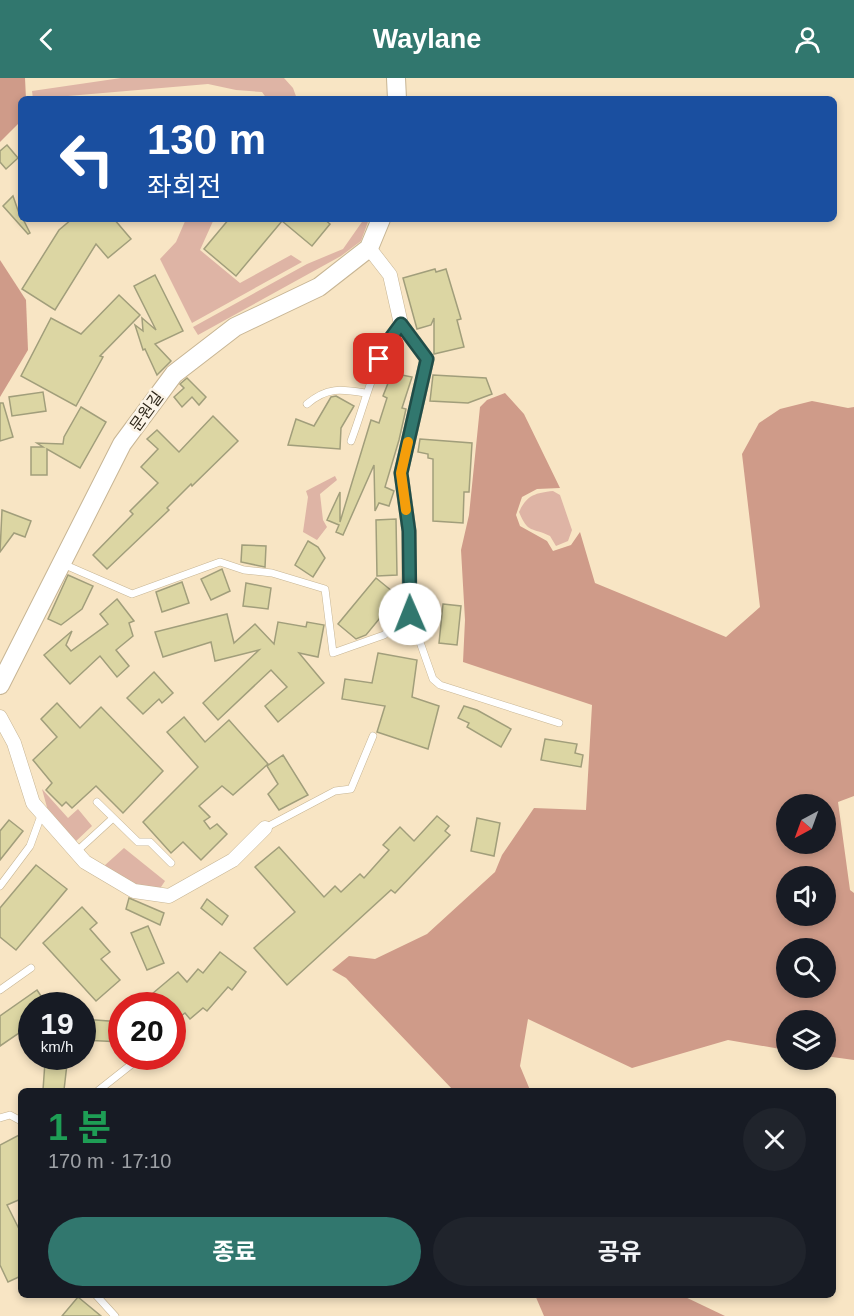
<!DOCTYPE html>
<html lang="ko">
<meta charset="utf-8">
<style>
:root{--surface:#171b24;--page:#20242c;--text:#f1f3f6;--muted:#9ea1a6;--accent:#31776e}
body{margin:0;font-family:Arial,"Noto Sans KR",sans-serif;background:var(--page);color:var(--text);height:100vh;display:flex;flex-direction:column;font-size:22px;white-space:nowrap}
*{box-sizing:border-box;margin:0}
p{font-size:20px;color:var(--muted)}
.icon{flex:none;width:33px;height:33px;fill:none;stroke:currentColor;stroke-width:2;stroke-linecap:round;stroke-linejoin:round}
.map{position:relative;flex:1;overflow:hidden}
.panel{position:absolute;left:18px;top:1010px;width:818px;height:210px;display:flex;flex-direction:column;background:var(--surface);border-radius:9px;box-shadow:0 3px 9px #0003}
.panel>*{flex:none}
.banner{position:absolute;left:18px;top:18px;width:819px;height:126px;border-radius:9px;box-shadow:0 3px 9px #0003;background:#1a4fa0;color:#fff;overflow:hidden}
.needle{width:39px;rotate:221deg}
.controls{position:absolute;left:776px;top:716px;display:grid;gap:12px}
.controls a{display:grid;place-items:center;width:60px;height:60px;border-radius:50%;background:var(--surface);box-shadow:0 3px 9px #0003;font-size:30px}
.speed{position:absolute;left:18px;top:914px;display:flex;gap:12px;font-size:30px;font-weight:700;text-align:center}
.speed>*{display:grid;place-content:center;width:78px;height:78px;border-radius:50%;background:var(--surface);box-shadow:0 3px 9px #0003;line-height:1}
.speed small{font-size:15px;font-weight:400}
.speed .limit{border:9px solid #d22;background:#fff;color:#111}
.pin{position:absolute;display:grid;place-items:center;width:51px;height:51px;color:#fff;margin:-26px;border-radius:12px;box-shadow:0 3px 9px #0006}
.me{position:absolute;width:66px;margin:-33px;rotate:359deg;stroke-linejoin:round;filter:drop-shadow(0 0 4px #0008)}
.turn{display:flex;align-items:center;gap:21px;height:126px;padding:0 30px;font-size:27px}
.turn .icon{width:78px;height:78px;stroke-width:2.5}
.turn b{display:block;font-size:42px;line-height:51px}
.round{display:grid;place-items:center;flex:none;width:63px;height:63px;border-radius:32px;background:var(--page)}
.headline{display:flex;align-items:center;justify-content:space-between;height:102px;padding:0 30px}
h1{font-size:36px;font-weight:700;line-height:45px;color:#1e9e55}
.cta{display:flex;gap:12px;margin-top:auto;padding:12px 30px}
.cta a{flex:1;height:69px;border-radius:36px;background:var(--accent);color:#fff;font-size:24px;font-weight:700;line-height:69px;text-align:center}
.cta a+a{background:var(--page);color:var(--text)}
header{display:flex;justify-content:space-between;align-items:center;height:78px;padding:0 30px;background:var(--accent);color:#fff;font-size:27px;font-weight:700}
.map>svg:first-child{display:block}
</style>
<header><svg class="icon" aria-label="back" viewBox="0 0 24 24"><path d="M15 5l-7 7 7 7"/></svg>Waylane<svg class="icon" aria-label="person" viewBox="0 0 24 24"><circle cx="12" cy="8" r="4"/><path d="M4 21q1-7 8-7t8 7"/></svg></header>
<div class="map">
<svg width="854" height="1238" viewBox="0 0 854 1238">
<rect width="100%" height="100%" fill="#f8e5c4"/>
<g fill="#deb4a5">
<polygon points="121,0 284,0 293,10 297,21 267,21 262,14 236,12 208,6 33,21 32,13"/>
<polygon points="186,141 214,141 200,172 240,205 291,177 302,184 192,245 160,181 176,164"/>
<polygon points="364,141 369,141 361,163 341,178 198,257 193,249 307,186 343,171"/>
<polygon points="335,398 337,402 320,416 323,442 327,449 317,462 303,454 308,419 306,413"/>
<path d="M553 413 560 417 572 452 568 463 556 468 550 458C532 449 528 456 519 434 527 417 535 415 553 413Z"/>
<polygon points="42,711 68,740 78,731 92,748 74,765 48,733"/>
<polygon points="124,770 165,803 159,812 133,809 104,788"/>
</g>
<g fill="#cf9b89" fill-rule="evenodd">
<polygon points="0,0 25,0 26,21 21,21 21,43 0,64"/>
<polygon points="0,182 26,222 28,272 0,319"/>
<path d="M505 315 524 336 560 410 537 411 522 419 516 437 520 448 547 463 553 473 571 467 580 454 595 505 726 559 760 529 742 376 759 345 780 331 812 323 848 330 854 329V718L838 724 850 812 854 815V982L825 978V942H786V972L728 962 632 990 528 941 520 988 530 1012H453L346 900 332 892 349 878 375 881 427 856 495 794 502 777 534 730 586 732 592 627 463 584 465 542 461 472 469 437 480 329 487 322ZM786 726H825V765H786ZM786 798H825V837H786ZM786 870H825V909H786Z"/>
<polygon points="535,1217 681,1217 725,1238 544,1238"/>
</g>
<g fill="#dcd6a3" stroke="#a19e7b" stroke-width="1.5">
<polygon points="7,67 18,80 6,91 0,84 0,73"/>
<polygon points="13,118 21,141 23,141 30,155 28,156 3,128"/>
<polygon points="72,141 114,141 131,161 108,180 96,166 55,232 22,211 59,152"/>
<polygon points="229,141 324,141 330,146 312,168 282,143 236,198 204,171"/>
<polygon points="435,191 436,194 446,191 461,241 457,242 464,269 434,276 434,240 431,247 417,251 403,200"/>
<polygon points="155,197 183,253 155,266 171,283 157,297 145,271 143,272 135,247 143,253 142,240 156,252 134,208"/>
<polygon points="119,217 140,237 100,278 103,279 76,328 21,298 51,240 81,256"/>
<polygon points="392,295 412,299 402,330 406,331 399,362 385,409 394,413 389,428 379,425 375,433 374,387 343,457 336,454 339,447 327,442 340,414 340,444 371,342 379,345 387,320 383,318"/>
<polygon points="433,297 486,300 492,316 468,325 430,323"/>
<polygon points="187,300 206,319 199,327 192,319 182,329 174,319 184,310 180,306"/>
<polygon points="43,314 46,333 12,338 9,319"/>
<polygon points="336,318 354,328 341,350 340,371 288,367 296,341 314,348 331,319"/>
<polygon points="0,325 3,325 13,359 0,363"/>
<polygon points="81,329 106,344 80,390 47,371 47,397 31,397 31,369 43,369 37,365 63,366 64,359"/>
<polygon points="213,338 238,363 192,408 191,406 167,430 169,432 107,491 93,477 133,436 130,433 158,405 141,389 158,371 147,361 157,352 179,374"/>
<polygon points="420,361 472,365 469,414 464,414 463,445 433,443 433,381 428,380 428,376 418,374"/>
<polygon points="2,432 31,443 25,459 14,455 0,474"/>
<polygon points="396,441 397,497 377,498 376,442"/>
<polygon points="308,463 318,469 325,480 313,499 295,487"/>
<polygon points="242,467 266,468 265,489 241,484"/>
<polygon points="222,491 230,513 211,522 201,501"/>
<polygon points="68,497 93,508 82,531 61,547 48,541"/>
<polygon points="376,500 398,518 366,557 356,561 338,546"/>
<polygon points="182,504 189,525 162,534 156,514"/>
<polygon points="246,505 271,510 268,531 243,528"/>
<polygon points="117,521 134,543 129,545 133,558 116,572 129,588 117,599 100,578 70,606 44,577 72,553 66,567 71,573 108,546 100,536"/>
<polygon points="443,526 461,528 457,567 439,565"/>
<polygon points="227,536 234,565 255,546 274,566 278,544 306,549 307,544 324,547 318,579 299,575 324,605 278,644 265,628 287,609 271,592 218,642 203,625 259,572 215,583 211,564 163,579 155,554"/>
<polygon points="378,575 417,582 412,619 439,628 428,671 377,654 385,628 342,621 345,601 372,605"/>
<polygon points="154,594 173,615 162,625 159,621 143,636 127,620"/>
<polygon points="57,625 80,650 101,629 163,693 123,735 96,708 72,730 66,724 62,728 46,712 52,705 33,682 57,659 41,641"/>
<polygon points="464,628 477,632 511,651 501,669 467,649 469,645 458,640"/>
<polygon points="184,639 205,664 229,642 268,686 233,717 222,708 199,728 210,739 204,743 210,751 217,746 227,756 201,782 183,764 171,775 143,744 198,689 167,654"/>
<polygon points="545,661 577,666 575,675 583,677 581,689 541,682"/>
<polygon points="283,677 308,717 279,732 268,716 278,706 267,688"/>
<polygon points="437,738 449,748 445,753 450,757 395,815 391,812 287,907 254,870 295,834 255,789 279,769 324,819 335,808 341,814 360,796 364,800 389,772 383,767 400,749 414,763"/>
<polygon points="477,740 500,745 494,778 471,773"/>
<polygon points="9,742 23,753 0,782 0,753"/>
<polygon points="36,787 67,811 16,872 0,859 0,830"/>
<polygon points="129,820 164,835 160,847 126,831"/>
<polygon points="207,821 228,838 222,847 201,830"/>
<polygon points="82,829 97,845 90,851 110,874 101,881 120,902 96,923 43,865"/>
<polygon points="148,848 164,885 147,892 131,855"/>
<polygon points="220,874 246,894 232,912 228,909 207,933 203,930 190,941 185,935 172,945 172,927 151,927 146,921 178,894 187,904 198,891 203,895"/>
<polygon points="37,912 47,927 32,927 32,946 0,968 0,938"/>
<polygon points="82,941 122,944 122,964 82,962"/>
<polygon points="45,984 67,986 64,1012 43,1012"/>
<polygon points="21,1056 21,1121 7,1127 21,1155 21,1198 8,1204 0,1187 0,1067"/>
<polygon points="78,1219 101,1238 62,1238"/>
</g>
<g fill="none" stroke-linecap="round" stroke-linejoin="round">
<defs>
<g id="lane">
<path d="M307 326C327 309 341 311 365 315"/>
<path d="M351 363C367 321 373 283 401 246"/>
<polyline points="63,486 132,516 220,484 244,492 272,495 325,511 333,575 384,557 410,536"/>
<polyline points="409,533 433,601 440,607 559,645"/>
<polyline points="97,724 138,764 150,764 171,785"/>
<polyline points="265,750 335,713 351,711 373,658"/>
<polyline points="76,774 112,741"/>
<polyline points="0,808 30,768 42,735"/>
<polyline points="0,912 31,890"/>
<polyline points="99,1012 137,982"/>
<polyline points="0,1040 10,1037 21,1043"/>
<polyline points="95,1216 115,1238"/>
</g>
<g id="street">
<polyline points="369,170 390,197 401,246 427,281 401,395 409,453 409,533"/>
<polyline points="0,639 14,665 33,725 85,784 134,813 169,818 233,782 265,750"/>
</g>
<g id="secondary">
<polyline points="396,0 397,21"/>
<polyline points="0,607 122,366 174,296 235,249 319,209 369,170 381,141"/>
</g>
</defs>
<use href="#lane" stroke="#c7b594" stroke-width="8"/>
<use href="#street" stroke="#c7b594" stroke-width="15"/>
<use href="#secondary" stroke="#c7b594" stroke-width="20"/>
<use href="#lane" stroke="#fff" stroke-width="7"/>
<use href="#street" stroke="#fff" stroke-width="14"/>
<use href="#secondary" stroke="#fff" stroke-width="18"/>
</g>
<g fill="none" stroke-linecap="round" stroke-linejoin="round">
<defs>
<polyline id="route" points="379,281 387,265 401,246 427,281 401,395 409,453 410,536"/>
</defs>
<use href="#route" stroke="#204d48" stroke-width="15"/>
<use href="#route" stroke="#31776e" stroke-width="10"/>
<polyline stroke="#f59e0b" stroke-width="10" points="406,432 401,395 408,364"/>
</g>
<g text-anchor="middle" stroke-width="5" stroke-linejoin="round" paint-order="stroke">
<g font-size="16" fill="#2e271a" stroke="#fcf4e7">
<text transform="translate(146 333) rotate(-54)" y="6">문원길</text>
</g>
</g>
</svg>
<div class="controls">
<a><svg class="needle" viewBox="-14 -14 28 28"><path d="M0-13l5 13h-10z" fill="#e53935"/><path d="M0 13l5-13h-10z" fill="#9ea1a6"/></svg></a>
<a><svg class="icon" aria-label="sound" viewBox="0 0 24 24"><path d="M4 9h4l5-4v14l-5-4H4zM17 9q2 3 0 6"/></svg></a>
<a><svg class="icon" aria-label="search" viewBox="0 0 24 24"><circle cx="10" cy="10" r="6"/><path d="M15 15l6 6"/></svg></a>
<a><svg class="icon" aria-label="layers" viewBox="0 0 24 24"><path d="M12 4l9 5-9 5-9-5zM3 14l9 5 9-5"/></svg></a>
</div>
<div class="speed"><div>19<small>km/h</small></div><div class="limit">20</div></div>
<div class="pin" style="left:379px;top:281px;background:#d93025"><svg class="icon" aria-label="arrive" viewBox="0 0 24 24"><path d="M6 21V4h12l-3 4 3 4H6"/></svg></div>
<svg class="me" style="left:410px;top:536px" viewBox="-20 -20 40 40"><circle r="19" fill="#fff"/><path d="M0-13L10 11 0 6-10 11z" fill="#31776e"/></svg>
<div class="banner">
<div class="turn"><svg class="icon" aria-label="left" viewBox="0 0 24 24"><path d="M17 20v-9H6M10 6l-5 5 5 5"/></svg><div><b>130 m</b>좌회전</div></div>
</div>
<section class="panel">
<div class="headline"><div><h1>1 분</h1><p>170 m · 17:10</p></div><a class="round"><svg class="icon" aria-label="close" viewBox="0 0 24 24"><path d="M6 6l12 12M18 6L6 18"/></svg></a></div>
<div class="cta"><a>종료</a><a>공유</a></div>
</section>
</div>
